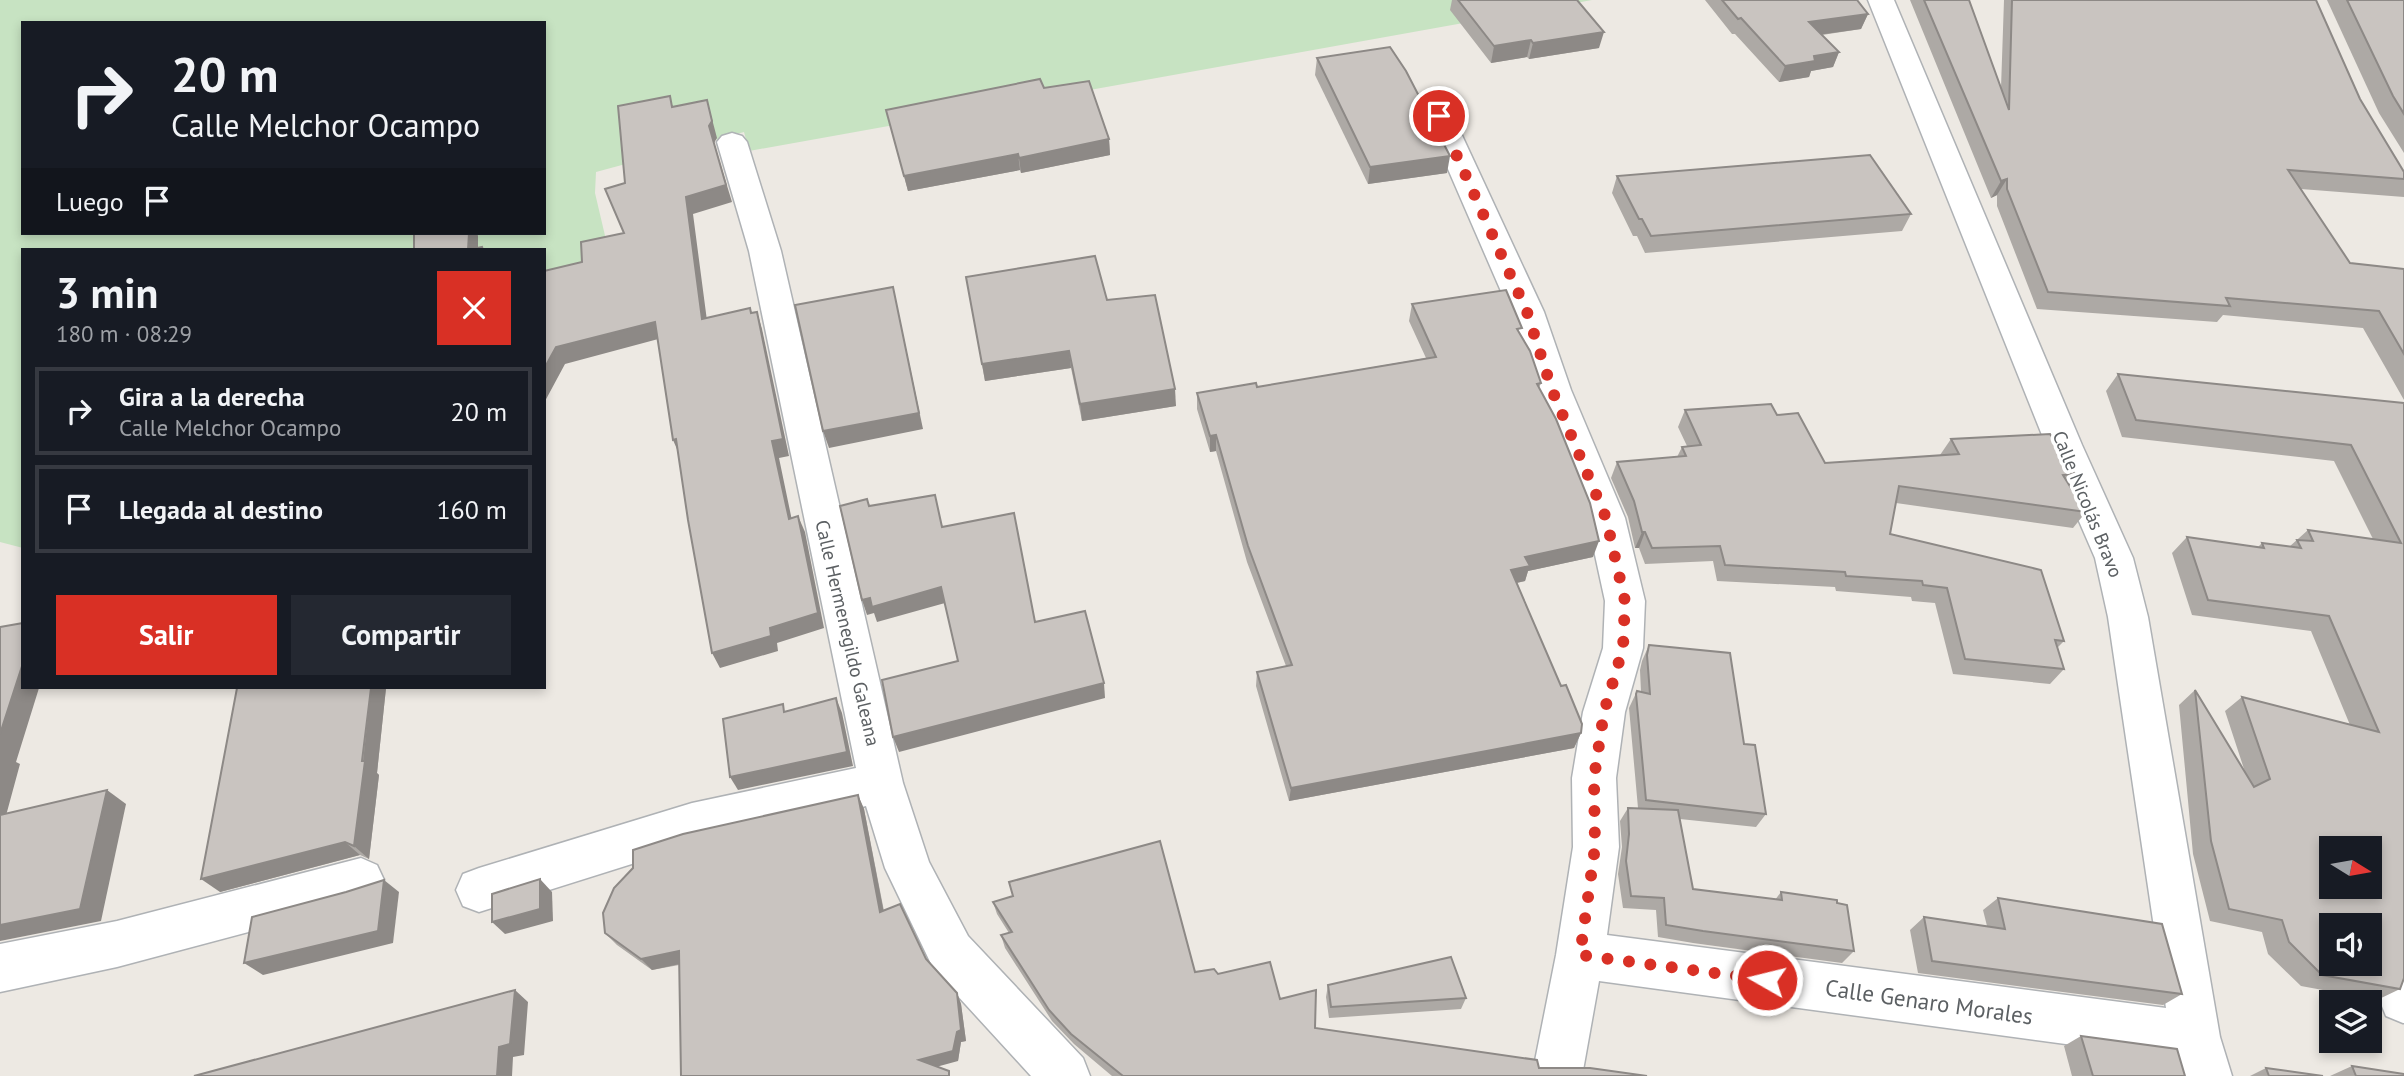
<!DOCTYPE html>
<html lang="es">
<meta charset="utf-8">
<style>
:root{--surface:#171b24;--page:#242831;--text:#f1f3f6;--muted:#9ea1a6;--line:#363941;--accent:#d93025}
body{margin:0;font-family:"PT Sans",sans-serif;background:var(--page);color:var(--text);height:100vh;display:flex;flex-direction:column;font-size:26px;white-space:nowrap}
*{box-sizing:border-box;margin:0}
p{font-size:23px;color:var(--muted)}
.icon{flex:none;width:38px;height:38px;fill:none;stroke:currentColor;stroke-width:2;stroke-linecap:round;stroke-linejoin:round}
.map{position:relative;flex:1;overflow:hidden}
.drawer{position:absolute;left:21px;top:248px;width:525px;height:441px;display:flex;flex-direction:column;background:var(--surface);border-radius:0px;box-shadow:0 4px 10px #0003}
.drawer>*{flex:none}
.top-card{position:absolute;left:21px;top:21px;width:525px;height:214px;border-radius:0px;box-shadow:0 4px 10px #0003;background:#171b24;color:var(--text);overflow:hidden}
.needle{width:46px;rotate:101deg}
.buttons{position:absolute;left:2319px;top:836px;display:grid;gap:14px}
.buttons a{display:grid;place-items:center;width:63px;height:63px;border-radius:0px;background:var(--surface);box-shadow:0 4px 10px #0003;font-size:35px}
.pin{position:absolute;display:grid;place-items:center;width:60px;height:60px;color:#fff;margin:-30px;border:4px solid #fff;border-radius:50%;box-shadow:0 2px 7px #0007}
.me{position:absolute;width:77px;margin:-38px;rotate:278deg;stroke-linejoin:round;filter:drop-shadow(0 0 5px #0008)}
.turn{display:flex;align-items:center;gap:24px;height:147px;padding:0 35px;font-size:32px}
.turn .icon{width:91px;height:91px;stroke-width:2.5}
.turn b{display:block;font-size:49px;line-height:60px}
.then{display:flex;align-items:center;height:66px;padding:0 35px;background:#0003;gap:14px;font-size:26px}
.round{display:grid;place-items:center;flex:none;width:74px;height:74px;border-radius:0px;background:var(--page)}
.summary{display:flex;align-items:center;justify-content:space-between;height:119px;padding:0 35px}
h1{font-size:42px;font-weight:700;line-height:52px}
.primary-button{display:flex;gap:14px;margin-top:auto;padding:14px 35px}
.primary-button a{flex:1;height:80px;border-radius:0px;background:var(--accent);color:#fff;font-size:28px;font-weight:700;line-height:80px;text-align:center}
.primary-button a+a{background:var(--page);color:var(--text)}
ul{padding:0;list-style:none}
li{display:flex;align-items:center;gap:21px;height:88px;margin:0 14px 10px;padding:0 21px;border:4px solid var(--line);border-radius:0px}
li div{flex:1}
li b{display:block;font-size:26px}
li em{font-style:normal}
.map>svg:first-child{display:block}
</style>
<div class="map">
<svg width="2404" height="1076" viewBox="0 0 2404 1076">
<rect width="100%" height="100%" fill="#ede9e3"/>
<path fill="#c7e3c2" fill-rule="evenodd" d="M0 0H1592L749 151 744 132 596 172 595 193 610 257 544 274V250H23V548L0 542ZM23 23H544V233H23Z"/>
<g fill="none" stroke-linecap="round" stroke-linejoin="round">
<defs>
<g id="minor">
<polygon points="1868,0 1894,0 2082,445 2133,558 2148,617 2220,1037 2232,1076 2182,1076 2177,1059 1599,981 1582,1076 1532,1076 1556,955 1573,847 1572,778 1583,712 1603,648 1605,601 1587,518 1535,390 1510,312 1425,116 1429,110 1439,107 1449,110 1453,116 1544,312 1571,390 1625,518 1645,601 1643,648 1625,712 1616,778 1619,847 1607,935 2166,1008 2108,617 2095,558 2046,445"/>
<polygon points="732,133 742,136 747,142 781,251 903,783 929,862 968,936 1083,1058 1090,1076 1031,1076 934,970 885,868 866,806 692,845 479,912 463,906 456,890 463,874 479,868 692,803 856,768 749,251 717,142 722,136"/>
<polygon points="361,858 377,865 384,880 377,895 361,902 117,967 0,992 0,944 117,921"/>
<polygon points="2404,975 2404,1023 2403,1023 2386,1016 2379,999 2386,982"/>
</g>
</defs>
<use href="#minor" stroke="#afb2b5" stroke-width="3"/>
<use href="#minor" fill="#fff" fill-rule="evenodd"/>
</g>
<g fill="#ada9a5">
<polygon points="1452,0 1577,0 1599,48 1529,59 1527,57 1491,63 1450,10"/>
<polygon points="1705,0 1857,0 1868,14 1861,29 1822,35 1839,52 1833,67 1811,71 1809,77 1779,82 1735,34 1732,34"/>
<polygon points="1910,0 1969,0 2001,88 2004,0 2316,0 2360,99 2404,172 2404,197 2301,189 2350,263 2404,269 2404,400 2363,328 2223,315 2217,322 2037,309 1997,206 1997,195 1991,198"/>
<polygon points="2327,0 2404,0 2404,153 2379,113"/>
<polygon points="1317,58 1447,173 1368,184 1315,75"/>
<polygon points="1044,88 1109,139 1110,155 1021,173 1020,170 908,191 886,110"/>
<polygon points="1617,176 1911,214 1902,231 1645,253 1637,236 1633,236 1612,193"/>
<polygon points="966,277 1107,300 1176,406 1082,421 1071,368 985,381"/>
<polygon points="1412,304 1520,334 1541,383 1539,388 1593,557 1528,571 1525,581 1517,583 1581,733 1574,748 1289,801 1256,686 1257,672 1286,666 1247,562 1216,451 1210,452 1197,409 1197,393 1257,387 1426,358 1409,321"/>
<polygon points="2118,374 2404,403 2400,989 2377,1000 2301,986 2268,954 2262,932 2210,921 2193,854 2179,705 2195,690 2245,772 2225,711 2242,697 2350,725 2311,631 2192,615 2172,553 2187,537 2258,547 2262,543 2289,547 2308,530 2373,539 2334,461 2122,437 2106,391"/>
<polygon points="1685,410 1777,415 1825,463 1940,455 1951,439 2075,474 2068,483 2086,512 2073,528 1896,503 1890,534 2064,641 2057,648 2064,669 2050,684 1953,674 1935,603 1912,601 1911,597 1836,591 1835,587 1717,581 1713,561 1645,564 1639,548 1635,548 1628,517 1611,478 1617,462 1677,457 1682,447 1687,446 1678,427"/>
<polygon points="1649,645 1744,744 1766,814 1756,827 1680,819 1693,889 1775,900 1781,892 1854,951 1842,963 1693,943 1658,937 1656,910 1623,908 1618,874 1622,847 1620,821 1628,808 1638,808 1629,708 1637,691 1641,692 1640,670 1642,661"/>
<polygon points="237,688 386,688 377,773 379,775 369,859 360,855 220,892"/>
<polygon points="858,795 864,809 884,911 957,993 961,1004 966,1041 961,1042 958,1061 679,965 652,970 617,945 605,933"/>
<polygon points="1998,898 2182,994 2163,1005 1918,973 1910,930 1924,917 1987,926 1983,910"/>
<polygon points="993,902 1195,972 1218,974 1280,999 1315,1028 1539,1068 1647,1076 1112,1076 1074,1044 1052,1021 1005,948 1001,935 1009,933 997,914"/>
<polygon points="1328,985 1466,998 1461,1009 1329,1018 1326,997"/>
<polygon points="2081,1036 2185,1076 2072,1076 2064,1046"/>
<polygon points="2352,1066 2404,1076 2330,1076"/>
<polygon points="2266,1068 2323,1076 2250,1076"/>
</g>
<g fill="#8d8986">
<polygon points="1868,14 1861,29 1803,37 1809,22"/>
<polygon points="1604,32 1599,48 1529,59 1533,43"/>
<polygon points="1531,40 1527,57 1491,63 1494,46"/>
<polygon points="1839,52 1833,67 1811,71 1809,77 1779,82 1785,66 1814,56"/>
<polygon points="707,100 717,138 714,143 732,202 693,214 709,336 702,319 686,197"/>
<polygon points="1109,139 1110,155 1021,173 1019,158"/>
<polygon points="1018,154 1020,170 908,191 904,176"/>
<polygon points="1450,156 1447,173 1368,184 1370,167"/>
<polygon points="2007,179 1997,195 1991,198 2001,181"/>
<polygon points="469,233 477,233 478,236 478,250 468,250"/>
<polygon points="893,287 923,429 829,448 823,431"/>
<polygon points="757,312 762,329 789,456 779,458 795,535 789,519 772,441"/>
<polygon points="655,322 662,338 565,364 544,403 544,369 556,347"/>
<polygon points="1069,351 1071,368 985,381 982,364"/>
<polygon points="1175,389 1176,406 1082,421 1080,404"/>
<polygon points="1216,435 1216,451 1210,452 1210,436"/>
<polygon points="676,439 680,456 673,440"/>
<polygon points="798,516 805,532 824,628 777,643 778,651 720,668 712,653 770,628"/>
<polygon points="1642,532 1645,532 1639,548 1635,548"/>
<polygon points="1599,541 1593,557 1528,571 1525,581 1506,585 1511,570 1525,557"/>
<polygon points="941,587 945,603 877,622 874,613 867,615 862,600 870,598"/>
<polygon points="23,663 23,688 39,688 16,762 20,764 1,834 0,833 0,734"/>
<polygon points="1104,683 1105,698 899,752 893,737"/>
<polygon points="371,688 386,688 377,773 379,775 369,859 354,846"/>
<polygon points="836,698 842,713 853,766 738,790 730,777"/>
<polygon points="1581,733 1574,748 1289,801 1291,788"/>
<polygon points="107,790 126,804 101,921 0,941 0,925"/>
<polygon points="858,795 864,809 886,924 880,912"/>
<polygon points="345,842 360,855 220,892 201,879"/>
<polygon points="540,879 552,892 553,921 505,934 492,922"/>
<polygon points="384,880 399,892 393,943 263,975 244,963"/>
<polygon points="679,951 689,962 652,970 641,959"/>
<polygon points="515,990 528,1002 524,1055 513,1057 512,1076 497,1076 499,1047"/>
<polygon points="957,993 961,1004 966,1041 961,1042 958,1061 925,1070 919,1060"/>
</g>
<g fill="#c9c4c0" stroke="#8d8986" stroke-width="2" fill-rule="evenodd">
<polygon points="1458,0 1577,0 1604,32 1533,43 1531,40 1494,46"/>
<polygon points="1722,0 1857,0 1868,14 1809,22 1839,52 1814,56 1815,61 1785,66 1741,18 1738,19"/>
<polygon points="1924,0 1969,0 2009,110 2012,0 2316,0 2360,99 2404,172 2404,179 2288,170 2350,263 2404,269 2404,354 2379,311 2226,298 2230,306 2048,292 2007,189 2007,179 2001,181"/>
<polygon points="2347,0 2404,0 2404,114 2393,96"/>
<polygon points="1390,47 1406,71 1450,156 1370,167 1317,58"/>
<polygon points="1040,79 1044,88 1089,81 1109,139 1019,158 1018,154 904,176 886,110"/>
<polygon points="670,96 672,107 707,100 712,121 709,126 726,185 686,197 702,319 750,308 751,313 757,312 783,439 772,441 789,519 798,516 818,613 770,628 771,636 712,653 688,520 676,439 673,440 655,322 556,347 544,369 544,271 582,262 581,242 624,233 605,189 625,183 618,106"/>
<polygon points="1870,155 1911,214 1651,236 1642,219 1639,219 1617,176"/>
<polygon points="418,233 469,233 468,250 482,247 483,250 414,250 414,234"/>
<polygon points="1095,256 1107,300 1155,295 1175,389 1080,404 1069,351 982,364 966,277"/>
<polygon points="893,287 919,413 823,431 795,305"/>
<polygon points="1506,290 1522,328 1517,329 1530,351 1541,383 1537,384 1556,419 1590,503 1599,541 1525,557 1530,566 1511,570 1561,686 1566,685 1582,724 1581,733 1291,788 1257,672 1292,665 1248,546 1216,435 1210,436 1197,393 1256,383 1257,387 1436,357 1412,304"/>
<path d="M2118 374 2404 403V978L2400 989 2322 975 2289 942 2282 920 2229 909 2211 841 2195 690 2254 787 2270 779 2242 697 2379 732 2329 616 2208 600 2187 537 2264 548 2262 543 2301 548 2297 540 2313 541 2308 530 2401 543 2351 445 2136 420ZM2331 849H2370V887H2331ZM2331 926H2370V964H2331Z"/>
<polygon points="1771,404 1777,415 1798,413 1825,463 1959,454 1951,439 2050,434 2075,474 2063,475 2086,512 1899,486 1890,534 2041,570 2064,641 2055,640 2064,669 1965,659 1947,588 1923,585 1922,581 1846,576 1845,572 1725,565 1720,546 1652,548 1645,532 1642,532 1634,501 1617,462 1686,456 1682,447 1701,445 1685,410"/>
<polygon points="935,495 942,527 1014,513 1035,622 1085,611 1104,683 893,737 882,680 958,661 941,587 872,607 870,598 862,600 840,506 867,499 869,506"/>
<polygon points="23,623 23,663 0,734 0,627"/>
<polygon points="1649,645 1730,653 1744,744 1755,745 1766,814 1646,800 1636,694 1637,691 1650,694 1647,655"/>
<polygon points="237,688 371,688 362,761 365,761 354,846 345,842 201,879"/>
<polygon points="836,698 847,752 730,777 723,719 783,704 784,712"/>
<polygon points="107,790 80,909 0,925 0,815"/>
<polygon points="858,795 880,912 900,904 926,959 957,993 961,1030 957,1032 953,1051 919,1060 949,1071 949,1076 681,1076 679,951 641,959 605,933 603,913 614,888 633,868 633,850 683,834"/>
<polygon points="1628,808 1678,810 1693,889 1782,900 1781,892 1837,900 1837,903 1847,905 1854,951 1703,931 1666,925 1664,898 1631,896 1626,861 1629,834"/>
<polygon points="1160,841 1195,972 1214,969 1218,974 1270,962 1280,999 1316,990 1315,1028 1537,1060 1539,1068 1590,1068 1647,1076 1123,1076 1071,1034 1049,1010 1001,935 1012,932 993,902 1013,896 1009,882"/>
<polygon points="540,879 540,909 492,922 492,894"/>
<polygon points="384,880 378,931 244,963 252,917 346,892"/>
<polygon points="1998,898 2162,924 2182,994 1932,961 1924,917 2005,929"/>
<polygon points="1451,957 1466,998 1331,1007 1328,985"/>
<polygon points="515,990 510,1044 499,1047 497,1076 194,1076"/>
<polygon points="2081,1036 2177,1049 2185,1076 2093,1076"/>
<polygon points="2352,1066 2404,1074 2404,1076 2356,1076"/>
<polygon points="2266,1068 2323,1076 2269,1076"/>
</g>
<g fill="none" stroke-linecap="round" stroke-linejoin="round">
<polyline stroke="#d93025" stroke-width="12" stroke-dasharray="0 21.6" points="1439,116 1527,312 1552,390 1606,518 1625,601 1623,648 1604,712 1594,778 1595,847 1580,955 1767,980"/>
</g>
<g text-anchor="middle" stroke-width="7" stroke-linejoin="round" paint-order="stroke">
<g font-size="19" fill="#5c6063" stroke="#fff">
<text transform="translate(2088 504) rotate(68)" y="7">Calle Nicolás Bravo</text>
<text transform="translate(848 633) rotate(77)" y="7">Calle Hermenegildo Galeana</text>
</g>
<g font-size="23" fill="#5c6063" stroke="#fff">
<text transform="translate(1929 1002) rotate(8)" y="8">Calle Genaro Morales</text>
</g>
</g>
</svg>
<div class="buttons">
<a><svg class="needle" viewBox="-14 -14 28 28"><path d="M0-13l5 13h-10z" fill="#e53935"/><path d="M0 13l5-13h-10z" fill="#9ea1a6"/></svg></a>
<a><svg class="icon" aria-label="sound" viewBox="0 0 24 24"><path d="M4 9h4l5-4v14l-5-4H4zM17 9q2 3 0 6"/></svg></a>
<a><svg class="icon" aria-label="layers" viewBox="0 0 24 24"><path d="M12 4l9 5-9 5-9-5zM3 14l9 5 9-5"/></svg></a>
</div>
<div class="pin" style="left:1439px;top:116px;background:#d93025"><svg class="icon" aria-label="arrive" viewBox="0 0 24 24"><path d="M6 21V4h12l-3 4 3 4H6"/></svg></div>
<svg class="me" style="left:1767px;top:980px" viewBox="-20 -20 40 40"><circle r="17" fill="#d93025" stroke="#fff" stroke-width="3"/><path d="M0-11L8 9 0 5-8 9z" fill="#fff"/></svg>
<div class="top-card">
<div class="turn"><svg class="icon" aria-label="right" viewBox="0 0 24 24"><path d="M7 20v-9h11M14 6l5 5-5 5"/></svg><div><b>20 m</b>Calle Melchor Ocampo</div></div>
<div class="then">Luego<svg class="icon" aria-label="arrive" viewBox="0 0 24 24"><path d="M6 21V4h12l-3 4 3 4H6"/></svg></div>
</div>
<section class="drawer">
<div class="summary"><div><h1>3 min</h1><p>180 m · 08:29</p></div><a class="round" style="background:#d93025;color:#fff"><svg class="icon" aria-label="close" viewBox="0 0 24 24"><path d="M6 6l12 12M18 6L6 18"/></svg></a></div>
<ul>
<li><svg class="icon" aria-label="right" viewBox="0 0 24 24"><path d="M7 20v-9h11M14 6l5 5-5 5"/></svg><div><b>Gira a la derecha</b><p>Calle Melchor Ocampo</p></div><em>20 m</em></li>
<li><svg class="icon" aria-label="arrive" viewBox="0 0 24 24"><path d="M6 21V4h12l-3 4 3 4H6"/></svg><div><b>Llegada al destino</b></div><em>160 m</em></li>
</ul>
<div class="primary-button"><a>Salir</a><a>Compartir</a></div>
</section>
</div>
